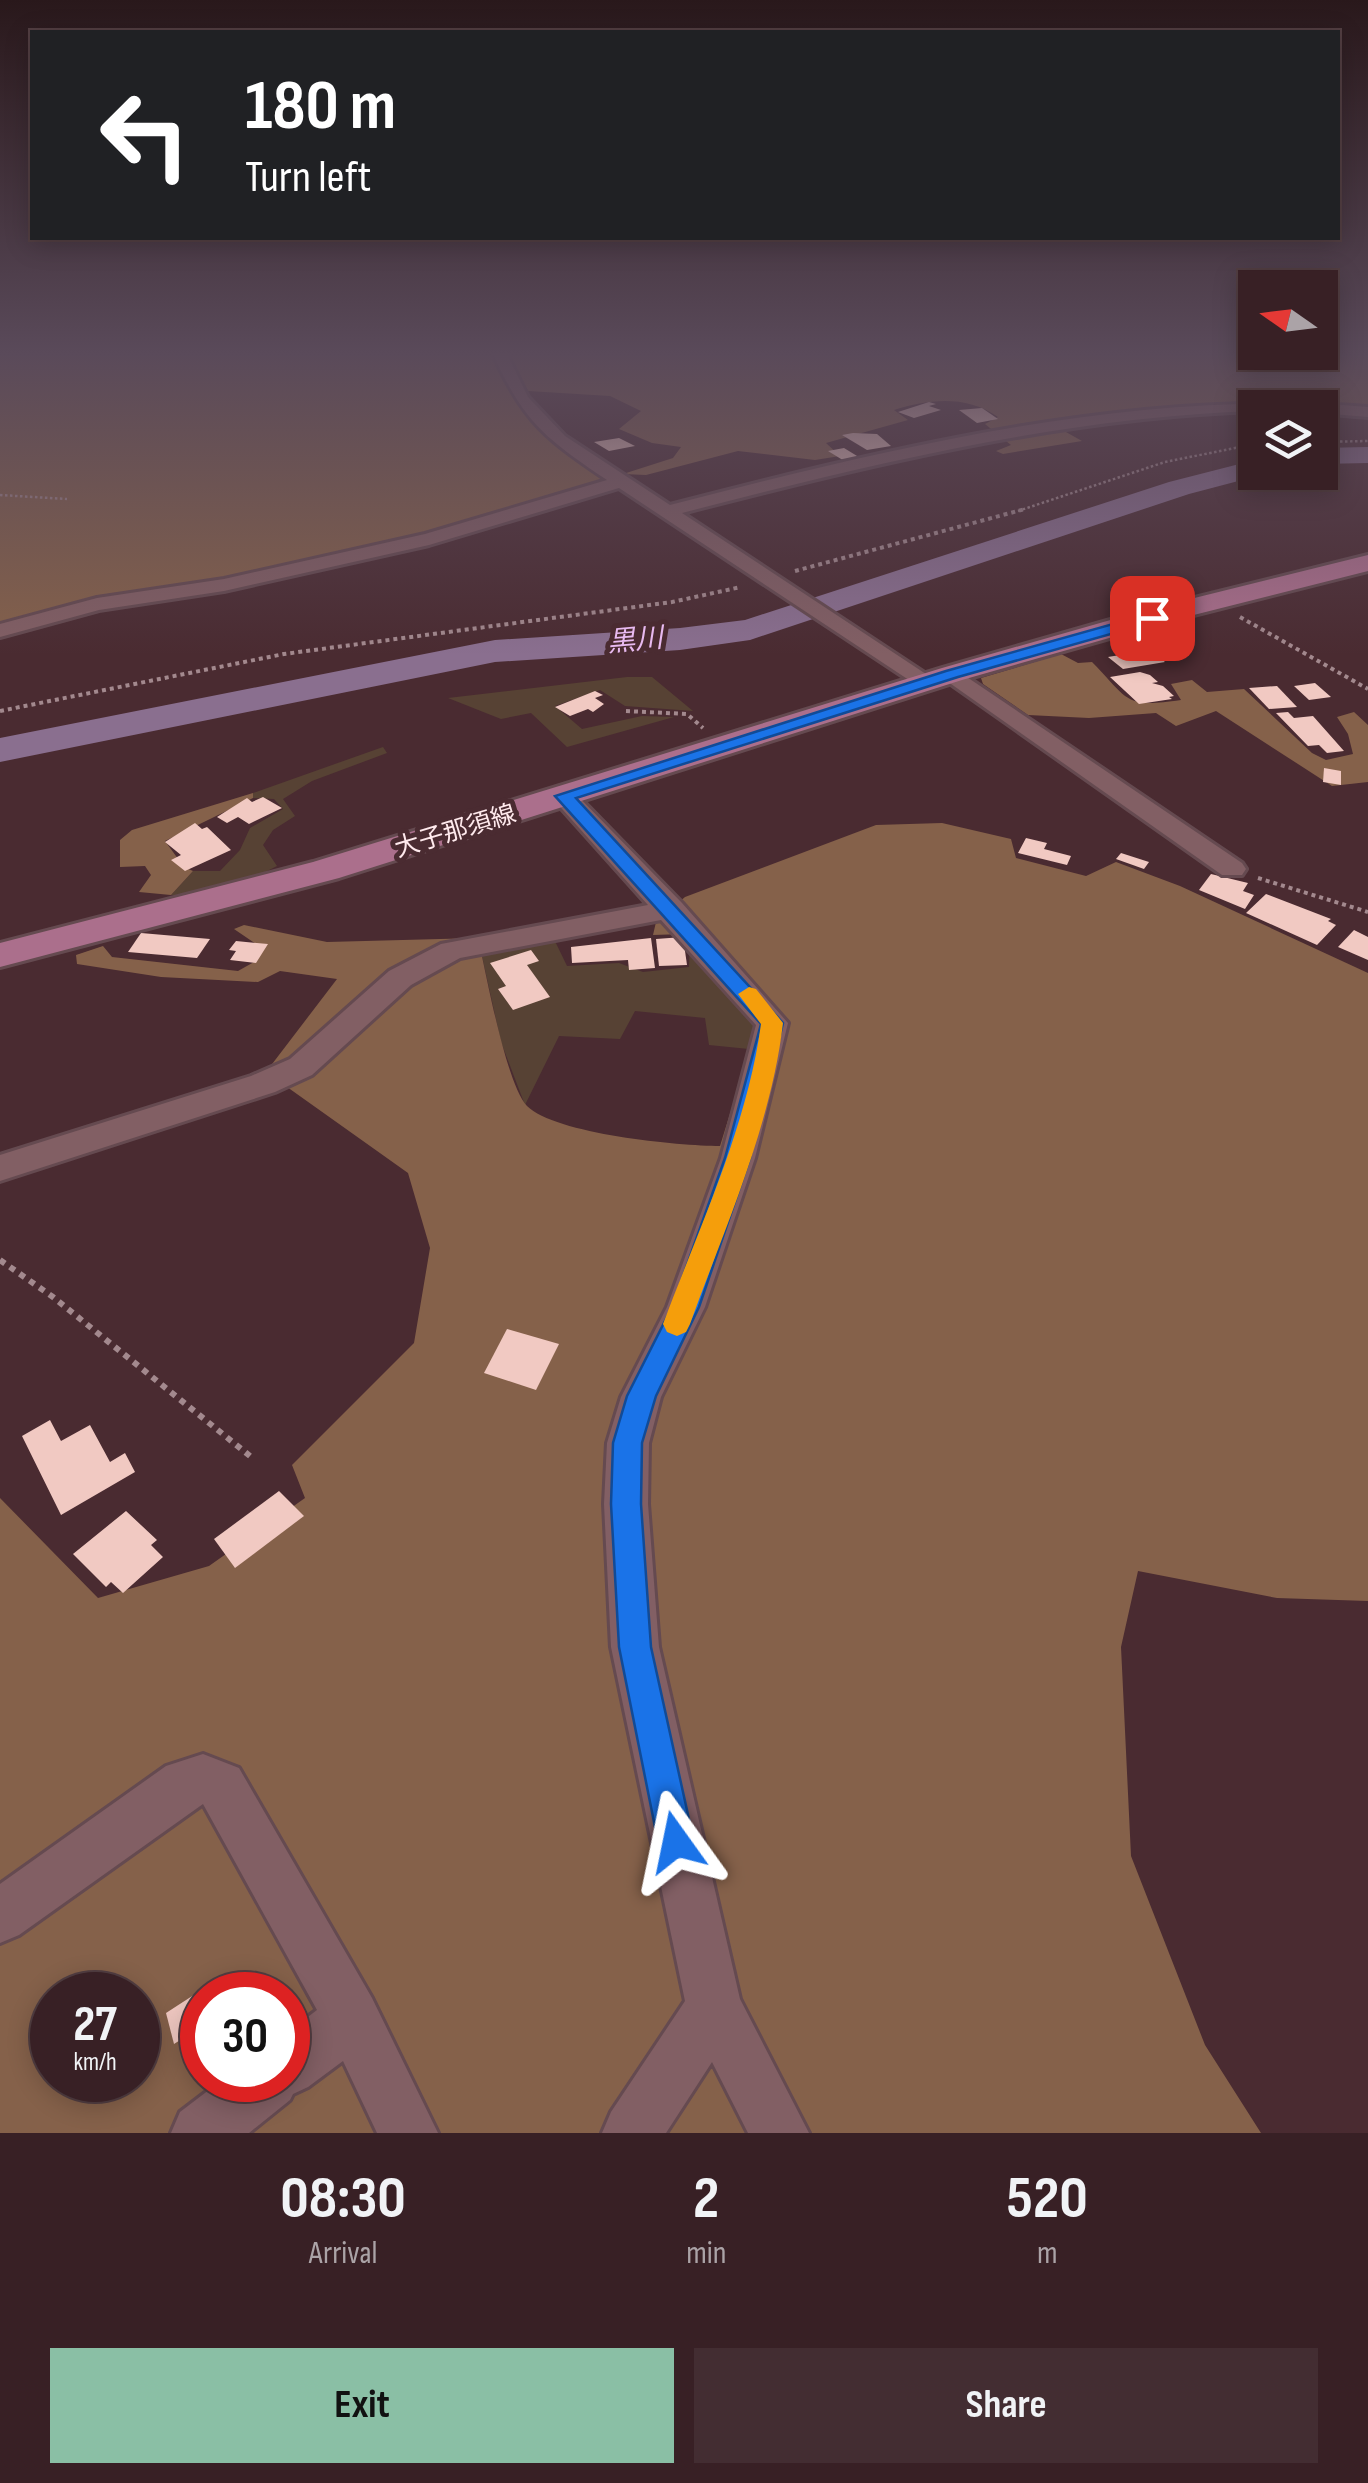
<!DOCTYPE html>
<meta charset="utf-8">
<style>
:root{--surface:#382025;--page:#432d32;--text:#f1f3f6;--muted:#aba3a7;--line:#523e42;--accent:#8abfa5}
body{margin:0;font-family:"Sofia Sans Condensed","Noto Sans JP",sans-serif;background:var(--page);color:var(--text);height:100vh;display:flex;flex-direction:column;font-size:38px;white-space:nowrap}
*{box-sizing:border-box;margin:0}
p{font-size:32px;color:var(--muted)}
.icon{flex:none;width:55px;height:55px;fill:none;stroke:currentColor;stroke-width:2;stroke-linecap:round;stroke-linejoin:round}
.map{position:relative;height:2133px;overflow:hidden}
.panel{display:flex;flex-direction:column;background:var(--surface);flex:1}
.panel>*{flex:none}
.hud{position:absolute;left:30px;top:30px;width:1310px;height:210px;border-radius:0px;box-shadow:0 5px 25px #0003,0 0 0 2px var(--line);background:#202124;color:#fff;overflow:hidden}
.needle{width:65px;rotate:284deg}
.fabs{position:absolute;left:1238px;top:270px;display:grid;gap:20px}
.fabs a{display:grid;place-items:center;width:100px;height:100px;border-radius:0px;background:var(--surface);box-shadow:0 5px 25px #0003,0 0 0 2px var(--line);font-size:50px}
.speed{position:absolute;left:30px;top:1972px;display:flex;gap:20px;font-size:50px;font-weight:700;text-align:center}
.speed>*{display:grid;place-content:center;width:130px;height:130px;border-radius:50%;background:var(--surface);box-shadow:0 5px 25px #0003,0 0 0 2px var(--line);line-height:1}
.speed small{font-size:25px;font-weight:400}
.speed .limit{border:15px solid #d22;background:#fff;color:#111}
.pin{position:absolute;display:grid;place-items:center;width:85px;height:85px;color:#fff;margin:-42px;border-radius:20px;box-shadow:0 5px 15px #0006}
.me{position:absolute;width:110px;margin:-55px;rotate:348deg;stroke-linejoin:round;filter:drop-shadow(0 0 8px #0008)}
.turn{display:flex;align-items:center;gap:35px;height:210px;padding:0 50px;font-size:45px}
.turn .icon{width:130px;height:130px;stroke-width:2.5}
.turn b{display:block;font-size:70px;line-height:85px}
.eta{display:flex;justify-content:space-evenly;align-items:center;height:170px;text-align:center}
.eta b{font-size:60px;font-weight:700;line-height:70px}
.button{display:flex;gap:20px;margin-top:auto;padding:20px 50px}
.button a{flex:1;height:115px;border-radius:0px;background:var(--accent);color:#111;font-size:40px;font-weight:700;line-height:115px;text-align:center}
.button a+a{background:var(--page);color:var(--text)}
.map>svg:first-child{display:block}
</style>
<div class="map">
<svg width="1368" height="2133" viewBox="0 0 1368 2133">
<rect width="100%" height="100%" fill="#4a2b31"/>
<g fill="#574234">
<polygon points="627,677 652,677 693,711 625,706 600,690 555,706 582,729 642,716 674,717 567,747 531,713 501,719 448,698"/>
<path d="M383 747 387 753 312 781 283 799 295 816 273 830 263 845 277 866C245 883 208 896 171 895L193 871H220L240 850 250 828 283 809 274 799 253 798V793Z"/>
<polygon points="553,937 567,966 619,963 643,972 689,967 690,942 758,1023 749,1049 709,1045 705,1018 635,1011 620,1039 559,1036 525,1105 501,1042 478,938"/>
</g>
<g fill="#85614a" fill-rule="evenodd">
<path d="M0 356H492C523 425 546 439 607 480L600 486 435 536 0 628Z"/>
<path d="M509 356H1368V416C1265 398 1160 415 1057 427L1082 441 1003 454 996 451 1011 445 985 424 998 417C966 395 930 399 894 410L908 420 826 443 840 456 815 460 738 451 646 475 623 474 673 458 681 447 652 443 619 429 641 411 610 396 528 391Z"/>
<path d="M1061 654 1078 663 1092 662C1130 701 1124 708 1181 700L1171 684 1192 680 1207 692 1244 689 1312 753 1326 760 1353 754 1348 734 1337 717 1354 712 1368 725V782L1332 786 1216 711 1176 726 1156 713 1089 718 1028 715 983 684 981 678Z"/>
<polygon points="253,793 253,798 165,841 184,867 193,871 171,895 139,892 151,875 145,866 120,867 120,840 132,830"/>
<path d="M942 823 1011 839 1016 858 1086 876 1116 862 1180 886 1368 973V1601L1277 1598 1138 1571 1121 1647 1131 1856 1205 2045 1261 2133H0V1498L98 1598 209 1566 305 1498 292 1465 414 1343 430 1248 408 1173 266 1072 337 979 280 971 258 982 161 977 77 964 76 955 103 946 112 957 238 971 254 962 262 948 234 929 244 925 327 942 478 938C486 972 506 1084 527 1106 555 1134 679 1146 720 1146L758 1023 684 934 653 935 656 922 685 897 876 825ZM52 1995H138V2080H52ZM202 1995H288V2080H202Z"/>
</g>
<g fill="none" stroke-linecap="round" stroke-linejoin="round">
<g fill="#8a6f8f" fill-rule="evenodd">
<polygon points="1368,447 1368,463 1320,464 1320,448"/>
<polygon points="1255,460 1255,472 1265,474 1189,494 750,640 680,650 495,662 0,762 0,738 495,640 680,628 745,620 1169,482"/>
</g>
</g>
<g fill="#f1c9c2">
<polygon points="929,402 936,404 929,406 941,410 914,418 898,412"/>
<polygon points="982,408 998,419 977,423 959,410"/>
<polygon points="853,433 877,434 891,446 867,450 842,435"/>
<polygon points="619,438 635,446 609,451 594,442"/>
<polygon points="844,448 862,459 846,462 828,451"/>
<polygon points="1150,650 1165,662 1123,669 1108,657"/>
<polygon points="1140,672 1150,675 1158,682 1152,683 1163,686 1174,696 1169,697 1172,699 1139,704 1110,677"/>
<polygon points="1315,683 1331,697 1309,700 1294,686"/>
<polygon points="1277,686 1297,707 1269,709 1249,688"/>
<polygon points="595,691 603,695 595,698 604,704 593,712 588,709 570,716 555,707"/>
<polygon points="1288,712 1294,718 1313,716 1344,751 1327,753 1319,745 1308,746 1276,713"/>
<polygon points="1324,768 1341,771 1341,785 1323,782"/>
<polygon points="263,797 282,808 249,824 238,817 227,823 217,817 247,798 252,802"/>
<polygon points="195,823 202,829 207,827 231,850 185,871 171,860 181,855 165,842"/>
<polygon points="1026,838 1047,843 1044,849 1071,856 1067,865 1018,853"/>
<polygon points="1121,853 1149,862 1144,869 1116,859"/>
<polygon points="1211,874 1248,883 1243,891 1254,895 1245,909 1199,890"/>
<polygon points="1266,894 1331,919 1328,921 1336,925 1317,945 1246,913"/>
<polygon points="1354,930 1368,937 1368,960 1338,947"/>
<polygon points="141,933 210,939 197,958 128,952"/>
<polygon points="683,937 687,965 659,966 656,939"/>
<polygon points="651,938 655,968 629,970 628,960 572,963 571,947"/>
<polygon points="236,941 268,944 256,963 230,960 236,951 229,950"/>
<polygon points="531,950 539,961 527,965 550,997 513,1010 498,989 506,986 490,963"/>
<polygon points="507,1329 559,1344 536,1390 484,1373"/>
<polygon points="50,1420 61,1441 90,1425 110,1462 125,1453 135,1472 61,1515 22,1436"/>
<polygon points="279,1491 304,1516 235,1568 214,1539"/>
<polygon points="126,1511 157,1540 151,1545 163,1557 123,1593 111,1582 106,1587 73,1554"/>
<polygon points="203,1989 202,2026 174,2044 166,2013"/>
</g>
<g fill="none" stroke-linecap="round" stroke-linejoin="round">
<defs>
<g id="minor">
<path d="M494 356H508L528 397 565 436 670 505C895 447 1134 388 1368 407V417L1320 413V408H1255V411C1065 417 866 465 682 513L932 678 935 683 932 688 924 690 619 488 429 545 224 591 99 610 0 637V624L97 598 224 579 425 534 607 480C548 440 524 423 494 356Z"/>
<polygon points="952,667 1242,863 1246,869 1242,875 1222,875 944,679 941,674"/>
<polygon points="564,788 573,791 682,903 788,1023 755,1158 705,1307 661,1397 649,1443 648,1504 659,1647 740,1999 809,2133 748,2133 712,2062 666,2133 602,2133 611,2112 685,2001 611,1647 604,1504 607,1443 621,1397 667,1307 721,1158 756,1025 661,920 460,958 411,985 312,1075 275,1092 0,1181 0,1155 251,1076 290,1059 389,971 441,944 648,905 555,801 551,796"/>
<polygon points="203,1754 239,1768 372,1998 438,2133 377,2133 343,2061 308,2087 293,2094 290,2100 249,2133 171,2133 180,2112 222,2080 288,2080 288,2032 317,2010 203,1804 19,1935 0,1943 0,1884 166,1766"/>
</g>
<polygon id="major" points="1368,555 1368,571 1162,623 962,680 339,878 0,967 0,943 313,862 942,668 1142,611"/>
</defs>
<use href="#minor" stroke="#654a50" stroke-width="6"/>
<use href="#major" stroke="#654a50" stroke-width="6"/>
<g stroke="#a3898e" stroke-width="2.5" stroke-dasharray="2.5 2.5" stroke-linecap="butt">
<polyline points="1320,442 1368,441"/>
<polyline points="0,495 67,499"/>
<polyline points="1018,511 1165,462 1255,444"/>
</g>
<g stroke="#a3898e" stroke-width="4" stroke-dasharray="4 4" stroke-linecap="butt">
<polyline points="795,571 1025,509"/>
<polyline points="1240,617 1368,689"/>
<polyline points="0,711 284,654 672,602 741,587"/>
<polyline points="626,711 687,714 703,728"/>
<polyline points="1258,878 1368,912"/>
</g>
<polyline stroke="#a3898e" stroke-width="6" stroke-dasharray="6 6" stroke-linecap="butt" points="0,1260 53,1297 250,1456"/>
<use href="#minor" fill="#825f64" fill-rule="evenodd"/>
<use href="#major" fill="#ab6f8c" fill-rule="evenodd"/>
</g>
<linearGradient id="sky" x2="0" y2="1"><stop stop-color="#29181b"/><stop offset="0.54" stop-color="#5a4a5a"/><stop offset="1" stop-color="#5a4a5a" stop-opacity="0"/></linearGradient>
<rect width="1368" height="655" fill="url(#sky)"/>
<polygon fill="#1a73e8" stroke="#114b97" stroke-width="2.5" points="1152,613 1159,618 1157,621 958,677 576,798 783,1023 750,1158 699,1307 656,1396 642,1443 641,1504 651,1647 694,1842 689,1855 676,1860 663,1855 658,1842 619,1647 611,1504 613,1443 627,1396 672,1307 725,1158 761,1024 555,796 946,671"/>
<path fill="#f59e0b" d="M749 987 756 989 783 1023C771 1126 725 1227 690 1324L686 1332 677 1336 667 1332 663 1324C699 1228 747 1127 761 1024L738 994Z"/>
<g text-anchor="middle" stroke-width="10" stroke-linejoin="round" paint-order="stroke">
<g font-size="25" fill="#ffeaed" stroke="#4a2b31">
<text transform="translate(455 830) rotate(-17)" y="9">大子那須線</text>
</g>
<g font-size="28" font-style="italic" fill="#e8baf0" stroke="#4a2b31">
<text transform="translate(635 639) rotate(-5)" y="10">黒川</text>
</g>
</g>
</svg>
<div class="fabs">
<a><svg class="needle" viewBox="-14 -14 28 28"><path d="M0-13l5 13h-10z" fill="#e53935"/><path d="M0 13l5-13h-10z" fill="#aba3a7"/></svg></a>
<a><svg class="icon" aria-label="layers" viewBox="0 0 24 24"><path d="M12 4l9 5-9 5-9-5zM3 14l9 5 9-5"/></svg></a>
</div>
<div class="speed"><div>27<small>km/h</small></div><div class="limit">30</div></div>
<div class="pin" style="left:1152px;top:618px;background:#d93025"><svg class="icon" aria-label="arrive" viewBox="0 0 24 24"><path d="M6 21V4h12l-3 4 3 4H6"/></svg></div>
<svg class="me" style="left:676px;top:1842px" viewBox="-20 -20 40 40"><path d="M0-17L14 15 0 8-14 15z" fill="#1a73e8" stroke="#fff" stroke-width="4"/></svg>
<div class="hud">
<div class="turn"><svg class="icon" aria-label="left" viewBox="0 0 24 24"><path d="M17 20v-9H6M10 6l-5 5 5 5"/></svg><div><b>180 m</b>Turn left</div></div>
</div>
</div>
<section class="panel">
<div class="eta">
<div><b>08:30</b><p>Arrival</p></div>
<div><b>2</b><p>min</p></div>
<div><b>520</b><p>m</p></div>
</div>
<div class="button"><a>Exit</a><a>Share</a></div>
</section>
